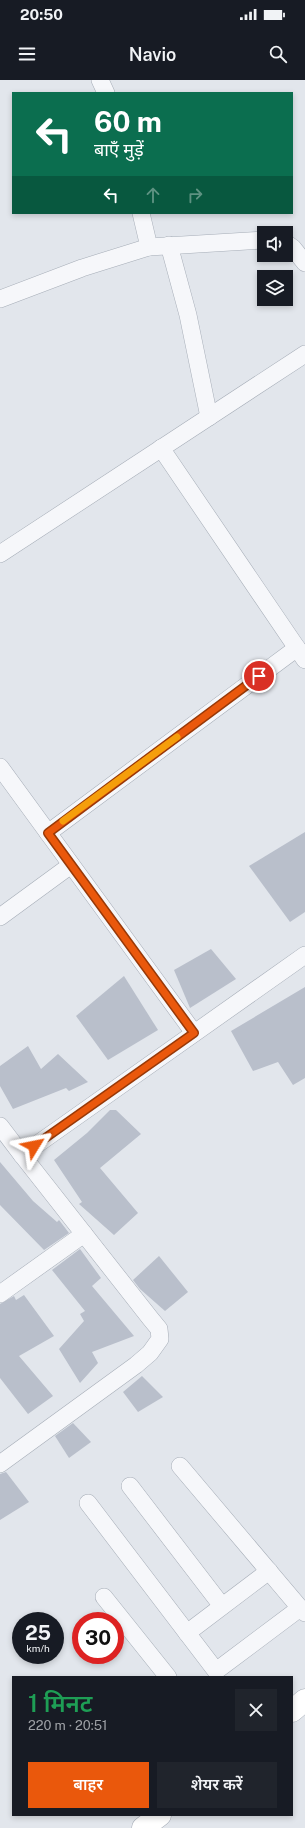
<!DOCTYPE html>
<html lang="hi">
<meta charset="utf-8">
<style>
:root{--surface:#171b24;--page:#20242c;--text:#f1f3f6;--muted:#9ea1a6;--accent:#ea580c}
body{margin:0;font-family:"Public Sans","Noto Sans Devanagari",sans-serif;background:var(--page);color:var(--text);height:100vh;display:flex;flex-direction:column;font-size:15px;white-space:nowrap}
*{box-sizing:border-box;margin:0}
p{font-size:13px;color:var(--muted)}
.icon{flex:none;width:22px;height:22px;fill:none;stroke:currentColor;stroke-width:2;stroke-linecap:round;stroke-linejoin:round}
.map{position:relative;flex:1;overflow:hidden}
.panel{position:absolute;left:12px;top:1596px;width:281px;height:140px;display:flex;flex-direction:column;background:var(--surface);border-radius:0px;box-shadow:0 2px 6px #0003}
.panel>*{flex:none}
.top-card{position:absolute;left:12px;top:12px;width:281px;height:122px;border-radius:0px;box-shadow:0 2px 6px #0003;background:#0b6e4f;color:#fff;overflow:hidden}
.tools{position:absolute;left:257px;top:146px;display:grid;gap:8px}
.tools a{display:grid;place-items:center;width:36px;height:36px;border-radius:0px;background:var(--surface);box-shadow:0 2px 6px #0003;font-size:20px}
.speed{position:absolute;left:12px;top:1532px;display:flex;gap:8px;font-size:20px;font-weight:700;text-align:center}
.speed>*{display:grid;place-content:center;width:52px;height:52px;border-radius:50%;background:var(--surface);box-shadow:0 2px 6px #0003;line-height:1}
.speed small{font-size:10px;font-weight:400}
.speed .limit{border:6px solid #d22;background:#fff;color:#111}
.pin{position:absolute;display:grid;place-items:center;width:34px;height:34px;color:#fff;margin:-17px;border:2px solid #fff;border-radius:50%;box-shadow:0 1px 4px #0007}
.me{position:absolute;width:44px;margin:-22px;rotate:55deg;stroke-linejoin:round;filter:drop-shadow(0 0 3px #0008)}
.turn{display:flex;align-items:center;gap:14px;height:84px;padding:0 16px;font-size:18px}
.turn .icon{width:52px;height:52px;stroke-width:2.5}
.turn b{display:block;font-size:28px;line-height:34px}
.lanes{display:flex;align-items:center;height:38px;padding:0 16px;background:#0003;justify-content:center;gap:20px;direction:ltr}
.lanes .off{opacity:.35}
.round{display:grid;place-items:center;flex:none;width:42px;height:42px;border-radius:0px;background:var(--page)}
.summary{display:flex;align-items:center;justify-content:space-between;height:68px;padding:0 16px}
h1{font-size:24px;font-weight:600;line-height:30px;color:#1e9e55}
.action{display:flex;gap:8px;margin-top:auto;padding:8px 16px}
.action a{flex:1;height:46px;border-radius:0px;background:var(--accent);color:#fff;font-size:16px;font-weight:600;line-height:46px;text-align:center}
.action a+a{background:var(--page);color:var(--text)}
.status{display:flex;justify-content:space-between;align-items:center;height:28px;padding:0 20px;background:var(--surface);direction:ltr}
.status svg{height:11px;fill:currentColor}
header{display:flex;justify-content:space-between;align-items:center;height:52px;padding:0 16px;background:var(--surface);font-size:18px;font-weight:600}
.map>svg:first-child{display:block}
</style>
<div class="status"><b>20:50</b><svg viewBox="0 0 49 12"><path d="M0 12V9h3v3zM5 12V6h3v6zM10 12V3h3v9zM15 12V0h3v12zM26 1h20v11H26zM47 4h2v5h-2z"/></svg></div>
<header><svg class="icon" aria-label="menu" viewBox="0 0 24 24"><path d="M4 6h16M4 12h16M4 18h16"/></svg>Navio<svg class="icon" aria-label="search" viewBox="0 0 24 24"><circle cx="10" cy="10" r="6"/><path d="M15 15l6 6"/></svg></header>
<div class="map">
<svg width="305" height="1748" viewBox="0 0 305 1748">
<rect width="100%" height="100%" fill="#e2e6ec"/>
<g fill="#b9bfcb">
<polygon points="305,752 305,832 290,842 249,786"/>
<polygon points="211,869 236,899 190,928 174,890"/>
<polygon points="124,896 158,950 108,980 76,936"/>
<polygon points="305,907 305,998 293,1005 278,982 253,991 231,951"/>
<polygon points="28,966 41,989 58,974 88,1002 69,1011 66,1008 13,1029 0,1006 0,986"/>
<polygon points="110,1030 116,1030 141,1054 100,1088 138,1133 114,1155 79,1124 82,1122 54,1080 87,1053"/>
<polygon points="0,1082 33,1121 57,1142 59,1140 69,1153 44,1170 0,1125"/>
<polygon points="80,1169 101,1198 92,1206 134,1256 92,1272 98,1283 80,1303 59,1269 84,1241 80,1234 85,1231 52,1190"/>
<polygon points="159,1176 188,1212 165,1231 140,1209 133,1200"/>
<polygon points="24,1215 54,1256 19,1276 53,1316 28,1334 0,1298 0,1224 14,1216 16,1220"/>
<polygon points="142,1296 163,1317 138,1332 123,1312"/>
<polygon points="73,1343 91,1362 69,1378 55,1356"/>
<polygon points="6,1392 29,1422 0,1440 0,1394"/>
</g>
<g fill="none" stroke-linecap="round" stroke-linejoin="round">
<defs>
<g id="street">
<polyline points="100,0 106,13"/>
<polyline points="141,133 149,167"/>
<polyline points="286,163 293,168 305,183"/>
<polyline points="169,165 188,235 209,337"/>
<polyline points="0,219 82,188 149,167 264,160"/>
<polyline points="161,368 305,580"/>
<polyline points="0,474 305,274"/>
<polyline points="0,687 194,953"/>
<polyline points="48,753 297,568"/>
<polyline points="0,837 71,785"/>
<polyline points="0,1046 22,1075"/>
<polyline points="0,1214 84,1154"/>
<polyline points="0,1384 136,1285 150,1273 160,1259 159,1249 150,1238 22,1075 305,875"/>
<polyline points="180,1386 300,1528"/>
<polyline points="130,1406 222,1526"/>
<polyline points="88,1423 216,1591 300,1528 305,1533"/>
<polyline points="104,1517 168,1597"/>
<polyline points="187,1553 269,1491"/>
</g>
<g id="secondary">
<polyline points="292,1631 305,1620"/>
<polyline points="143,1748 160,1735"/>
</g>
</defs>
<use href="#street" stroke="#a6adb7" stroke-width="18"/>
<use href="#secondary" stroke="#a6adb7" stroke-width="23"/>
<use href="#street" stroke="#f6f7fa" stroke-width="17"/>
<use href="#secondary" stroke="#fff" stroke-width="22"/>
</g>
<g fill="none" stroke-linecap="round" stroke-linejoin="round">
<defs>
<polyline id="route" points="34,1066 194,953 48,753 259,596"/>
</defs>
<use href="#route" stroke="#983908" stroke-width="10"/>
<use href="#route" stroke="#ea580c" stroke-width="7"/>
<polyline stroke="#f59e0b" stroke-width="7" points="63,741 177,657"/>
</g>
</svg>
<div class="tools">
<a><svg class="icon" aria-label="sound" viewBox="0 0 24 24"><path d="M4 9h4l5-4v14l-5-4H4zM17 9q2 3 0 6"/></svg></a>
<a><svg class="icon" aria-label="layers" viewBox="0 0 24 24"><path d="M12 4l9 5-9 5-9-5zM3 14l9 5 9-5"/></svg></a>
</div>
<div class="speed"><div>25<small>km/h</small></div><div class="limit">30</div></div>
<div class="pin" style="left:259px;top:596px;background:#d93025"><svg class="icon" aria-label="arrive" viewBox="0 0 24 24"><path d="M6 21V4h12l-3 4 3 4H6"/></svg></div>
<svg class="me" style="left:34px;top:1066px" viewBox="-20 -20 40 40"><path d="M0-17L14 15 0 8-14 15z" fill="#ea580c" stroke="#fff" stroke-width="4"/></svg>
<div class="top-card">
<div class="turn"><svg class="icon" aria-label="left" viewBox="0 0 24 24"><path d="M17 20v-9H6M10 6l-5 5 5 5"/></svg><div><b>60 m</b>बाएँ मुड़ें</div></div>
<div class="lanes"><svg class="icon" aria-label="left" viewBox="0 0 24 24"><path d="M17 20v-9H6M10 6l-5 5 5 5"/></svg><svg class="icon off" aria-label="ahead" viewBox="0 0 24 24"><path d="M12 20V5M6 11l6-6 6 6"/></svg><svg class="icon off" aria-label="right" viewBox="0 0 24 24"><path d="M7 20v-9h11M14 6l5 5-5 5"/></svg></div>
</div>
<section class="panel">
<div class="summary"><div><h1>1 मिनट</h1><p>220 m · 20:51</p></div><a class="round"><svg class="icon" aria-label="close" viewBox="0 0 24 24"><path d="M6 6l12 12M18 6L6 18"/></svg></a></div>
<div class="action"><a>बाहर</a><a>शेयर करें</a></div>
</section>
</div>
